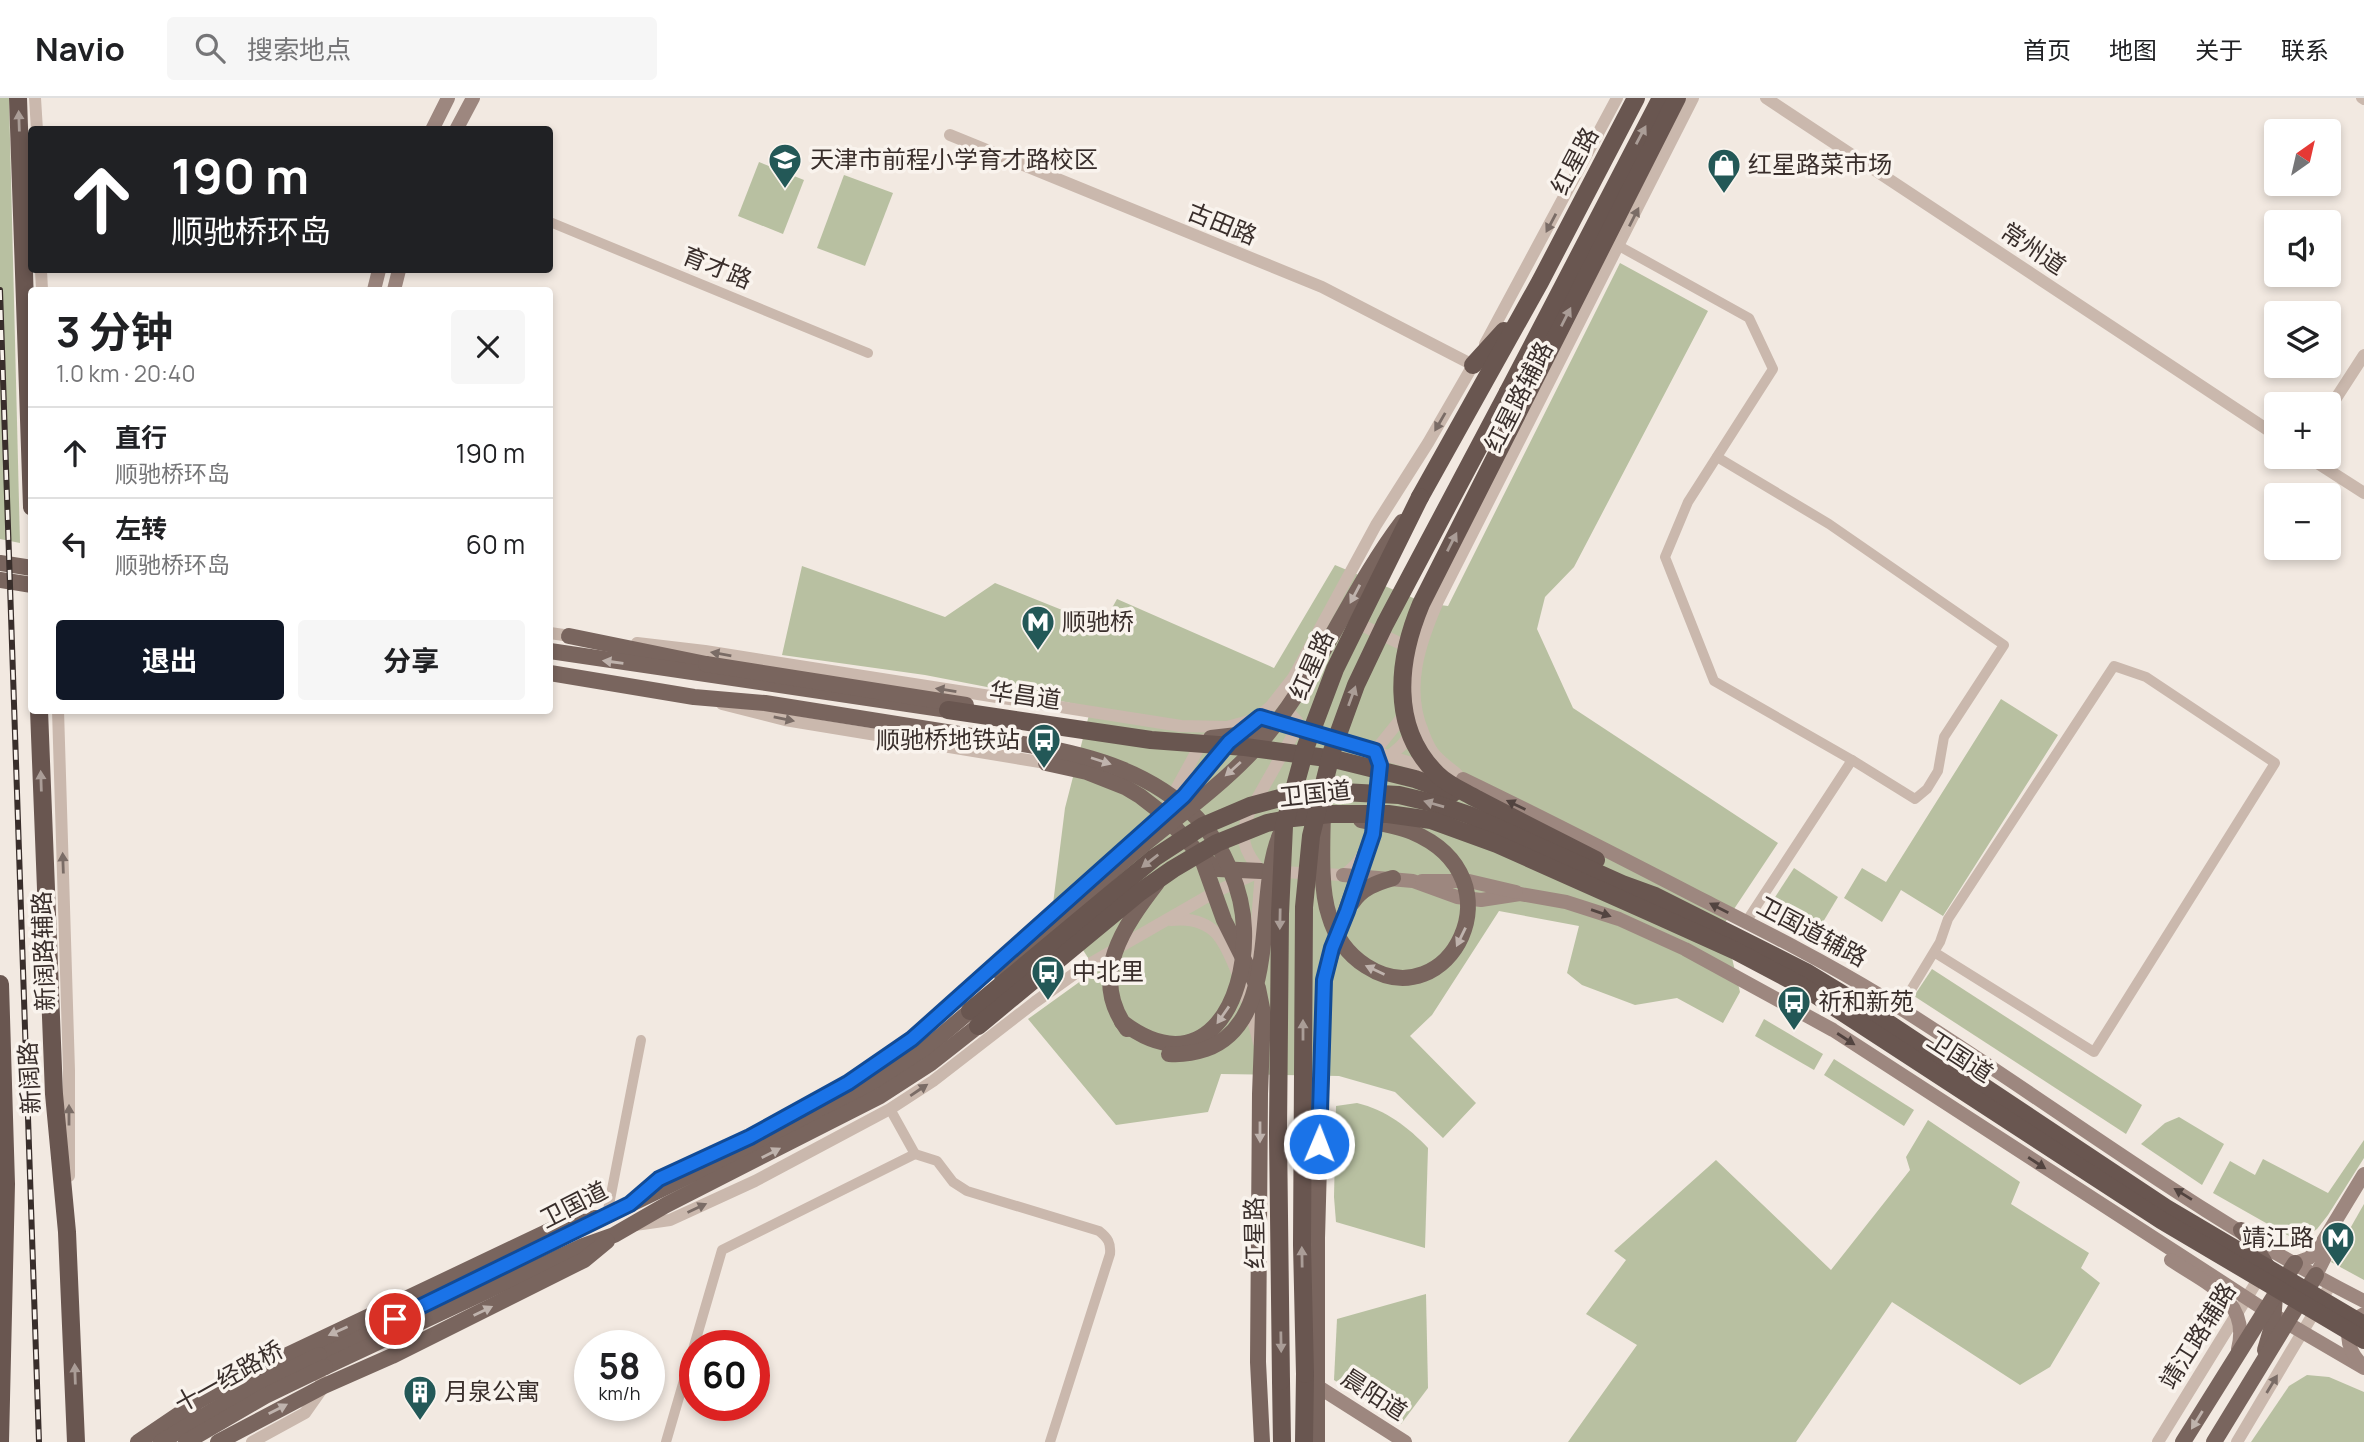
<!DOCTYPE html>
<html lang="zh">
<meta charset="utf-8">
<style>
:root{--surface:#fff;--page:#f6f6f6;--text:#202124;--muted:#757577;--line:#e0e0e0;--accent:#111827}
body{margin:0;font-family:Manrope,"Noto Sans SC",sans-serif;background:var(--page);color:var(--text);height:100vh;display:flex;flex-direction:column;font-size:26px;white-space:nowrap}
*{box-sizing:border-box;margin:0}
p{font-size:23px;color:var(--muted)}
.icon{flex:none;width:38px;height:38px;fill:none;stroke:currentColor;stroke-width:2;stroke-linecap:round;stroke-linejoin:round}
.map{position:relative;flex:1;overflow:hidden}
.drawer{position:absolute;left:28px;top:189px;width:525px;height:427px;display:flex;flex-direction:column;background:var(--surface);border-radius:7px;box-shadow:0 4px 10px #0003}
.drawer>*{flex:none}
.guide{position:absolute;left:28px;top:28px;width:525px;height:147px;border-radius:7px;box-shadow:0 4px 10px #0003;background:#202124;color:#fff;overflow:hidden}
.needle{width:46px;rotate:34deg}
.fabs{position:absolute;left:2264px;top:21px;display:grid;gap:14px}
.fabs a{display:grid;place-items:center;width:77px;height:77px;border-radius:7px;background:var(--surface);box-shadow:0 4px 10px #0003;font-size:35px}
.speed{position:absolute;left:574px;top:1232px;display:flex;gap:14px;font-size:35px;font-weight:700;text-align:center}
.speed>*{display:grid;place-content:center;width:91px;height:91px;border-radius:50%;background:var(--surface);box-shadow:0 4px 10px #0003;line-height:1}
.speed small{font-size:18px;font-weight:400}
.speed .limit{border:10px solid #d22;background:#fff;color:#111}
.pin{position:absolute;display:grid;place-items:center;width:60px;height:60px;color:#fff;margin:-30px;border:4px solid #fff;border-radius:50%;box-shadow:0 2px 7px #0007}
.me{position:absolute;width:77px;margin:-38px;rotate:1deg;stroke-linejoin:round;filter:drop-shadow(0 0 5px #0008)}
.turn{display:flex;align-items:center;gap:24px;height:147px;padding:0 28px;font-size:32px}
.turn .icon{width:91px;height:91px;stroke-width:2.5}
.turn b{display:block;font-size:49px;line-height:60px}
.round{display:grid;place-items:center;flex:none;width:74px;height:74px;border-radius:7px;background:var(--page)}
.summary{display:flex;align-items:center;justify-content:space-between;height:119px;padding:0 28px}
h1{font-size:42px;font-weight:700;line-height:52px}
.cta{display:flex;gap:14px;margin-top:auto;padding:14px 28px}
.cta a{flex:1;height:80px;border-radius:7px;background:var(--accent);color:#fff;font-size:28px;font-weight:700;line-height:80px;text-align:center}
.cta a+a{background:var(--page);color:var(--text)}
ul{padding:0;list-style:none}
li{display:flex;align-items:center;gap:21px;height:91px;padding:0 28px;border-top:2px solid var(--line)}
li div{flex:1}
li b{display:block;font-size:26px}
li em{font-style:normal}
header{display:flex;align-items:center;gap:42px;box-sizing:border-box;height:98px;padding:0 35px;background:var(--surface);border-bottom:2px solid var(--line)}
header strong{font-size:33px}
nav{display:flex;gap:38px;margin-inline-start:auto;font-size:24px}
.search{width:490px;height:63px;background:var(--page);display:flex;align-items:center;gap:18px;box-sizing:border-box;padding:0 24px;border-radius:7px;color:var(--muted);font-size:26px}
.map>svg:first-child{display:block}
</style>
<header>
<strong>Navio</strong>
<div class="search"><svg class="icon" aria-label="search" viewBox="0 0 24 24"><circle cx="10" cy="10" r="6"/><path d="M15 15l6 6"/></svg>搜索地点</div>
<nav><a>首页</a><a>地图</a><a>关于</a><a>联系</a></nav>
</header>
<div class="map">
<svg width="2364" height="1344" viewBox="0 0 2364 1344">
<rect width="100%" height="100%" fill="#f2e9e1"/>
<g fill="#b8c0a1">
<polygon points="0,0 9,0 20,445 0,441"/>
<polygon points="759,64 804,82 783,136 738,118"/>
<polygon points="844,77 893,95 865,168 817,150"/>
<polygon points="1620,165 1708,213 1574,469 1545,499 1537,531 1573,610 1778,745 1724,826 1740,894 1723,925 1677,900 1635,907 1582,887 1567,875 1579,828 1499,813 1432,917 1410,938 1476,1005 1443,1040 1395,994 1339,978 1221,976 1208,1014 1116,1027 1028,921 1096,872 1053,806 1065,710 1091,609 925,577 782,557 802,468 945,519 995,485 1102,528 1117,501 1274,570 1335,467 1425,505 1448,508"/>
<polygon points="2001,601 2058,637 1943,818 1901,792 1882,824 1844,800 1862,770 1886,784"/>
<polygon points="1794,770 1838,799 1817,834 1768,810"/>
<polygon points="1932,871 2142,1007 2126,1036 1914,898"/>
<polygon points="1764,921 1823,956 1814,972 1755,938"/>
<polygon points="1834,961 1914,1012 1904,1028 1824,977"/>
<path d="M1357 1005C1386 1012 1408 1029 1428 1050L1425 1150 1336 1124 1334 1099 1336 1008Z"/>
<polygon points="2179,1019 2224,1046 2202,1087 2141,1046 2165,1025"/>
<polygon points="1928,1022 2020,1084 2011,1106 2089,1155 2081,1170 2100,1185 2050,1269 2020,1287 1892,1204 1796,1344 1568,1344 1637,1247 1586,1216 1626,1162 1614,1153 1716,1062 1831,1172 1910,1072 1906,1059"/>
<polygon points="2364,1042 2364,1060 2328,1117 2317,1131 2306,1139 2296,1142 2213,1095 2230,1063 2255,1077 2263,1061 2328,1095"/>
<polygon points="2364,1106 2364,1182 2331,1164"/>
<polygon points="1426,1196 1428,1290 1401,1326 1334,1282 1337,1221"/>
<polygon points="2307,1277 2329,1279 2364,1294 2364,1344 2251,1344 2289,1288"/>
</g>
<g fill="none" stroke-linecap="round" stroke-linejoin="round">
<g stroke="#cab8ad" stroke-width="10">
<polyline points="2361,0 2364,2"/>
<polyline points="550,124 868,255"/>
<polyline points="1619,148 1749,220 1773,271 1688,404 1665,459 1714,583 1852,662 1746,824"/>
<polyline points="1717,359 1829,426 2004,547 1944,639 1938,673 1927,691 1915,701 1852,662"/>
<polyline points="1900,910 1940,844 1948,821 2114,568 2146,579 2275,665 2094,954 1934,854"/>
<path d="M915 1056 937 1063 953 1084 967 1093 1099 1133C1108 1140 1111 1145 1110 1156L1050 1344"/>
<polyline points="607,1117 641,942"/>
<polyline points="666,1344 722,1152 915,1056 890,1011"/>
</g>
<g stroke="#cab8ad" stroke-width="12">
<polyline points="35,0 37,32"/>
<polyline points="1766,0 2277,338"/>
<polyline points="950,37 1322,189 1473,267"/>
<polyline points="41,172 42,192"/>
<polyline points="1485,246 1617,0"/>
<polyline points="2329,311 2364,257"/>
<polyline points="2308,359 2364,395"/>
<polyline points="1353,523 1412,551"/>
<polyline points="550,535 577,539"/>
<polyline points="637,545 705,553 1181,628 1227,629 1249,623"/>
<path d="M1287 602 1288 613 1297 623V630L1249 715C1239 739 1244 754 1261 773L1343 777C1380 754 1375 705 1380 667"/>
<polyline points="722,606 785,622 1046,665"/>
<polyline points="58,612 69,973 69,1078"/>
<polyline points="1269,621 1463,681"/>
<polyline points="1242,632 1271,608 1293,580 1376,427 1428,345 1476,262"/>
<polyline points="1375,653 1408,612"/>
<polyline points="1386,661 1401,648 1415,632"/>
<path d="M1457 676C1450 670 1442 665 1436 658 1430 652 1426 642 1423 634 1404 590 1420 544 1438 503L1693 0"/>
<polyline points="1168,706 1203,642"/>
<path d="M1171 822C1188 820 1205 823 1217 836 1235 858 1252 917 1259 945"/>
<polyline points="1254,863 1261,773"/>
<polyline points="638,1098 659,1081 749,1039 848,985 912,941 1095,775 1184,698 1229,644"/>
<polyline points="635,1127 670,1122 755,1083 890,1011 933,983 1035,904 1081,871 1215,794 1261,773"/>
<polyline points="252,1344 305,1315 324,1288 312,1265"/>
<polyline points="2158,1344 2262,1175"/>
<polyline points="2237,1344 2331,1186"/>
</g>
<g stroke="#9d877f" stroke-width="14">
<polyline points="432,32 448,0"/>
<polyline points="456,32 473,0"/>
<polyline points="374,192 379,172"/>
<polyline points="394,192 399,172"/>
<path d="M1463 681C1542 719 1620 759 1699 800 1760 831 1822 862 1881 898 2043 998 2193 1117 2364 1203"/>
<polyline points="1343,777 1413,783 1457,799 1481,802 1520,796 1566,804 1619,821 1685,851 1833,932 2265,1212 2364,1270"/>
<polyline points="1422,783 1469,783 1516,794"/>
<path d="M2171 1162C2205 1185 2251 1202 2238 1251"/>
<polyline points="2295,1165 2309,1160 2319,1150 2364,1076"/>
<polyline points="2316,1177 2334,1141"/>
<path d="M2361 1266C2346 1250 2341 1227 2364 1216"/>
<polyline points="1317,1288 1405,1344"/>
</g>
<g stroke="#79655e" stroke-width="16">
<polyline points="0,465 32,470"/>
<polyline points="0,482 32,487"/>
<polyline points="569,538 706,566"/>
<polyline points="550,553 948,612"/>
<polyline points="550,575 694,599 765,605 1035,648"/>
<polyline points="1046,665 1087,674 1125,689 1140,698 1162,715 1201,758 1218,771 1261,773"/>
<polyline points="1201,758 1224,822 1258,890 1263,915 1260,996 1258,1264 1262,1344"/>
<path d="M1352 805C1362 790 1376 785 1393 780"/>
<polyline points="2241,1132 2252,1144 2270,1173"/>
<polyline points="2265,1252 2273,1225 2275,1198"/>
<polyline points="319,1257 823,1013 896,971 923,953 970,913"/>
<polyline points="325,1269 583,1148 614,1137 666,1107 880,998 931,965 978,928"/>
<polyline points="138,1344 200,1302 235,1282 572,1122 596,1120"/>
<polyline points="218,1344 324,1288 392,1258 584,1162 607,1143"/>
<path d="M1317 1344V1140L1324 882C1335 838 1353 797 1366 754"/>
<polyline points="2183,1344 2295,1165"/>
<polyline points="2214,1344 2316,1177"/>
</g>
<g stroke="#695650" stroke-width="18">
<polyline points="18,0 32,409"/>
<polyline points="1473,267 1504,233"/>
<polyline points="1508,294 1661,0"/>
<polyline points="1420,399 1540,184 1636,0"/>
<polyline points="39,612 54,996 67,1134 76,1344"/>
<polyline points="0,886 6,1086 0,1344"/>
<polyline points="1281,1283 1282,1344"/>
<polyline points="1304,1344 1305,1276"/>
</g>
<defs>
<polyline id="rail" points="0,192 39,1344"/>
</defs>
<use href="#rail" stroke="#392e2b" stroke-width="6"/>
<use href="#rail" stroke="#f9f3ed" stroke-width="3.5" stroke-dasharray="10" stroke-linecap="butt"/>
<g stroke="#79655e" stroke-width="16">
<polyline points="706,566 966,607"/>
<polyline points="1211,640 1246,636 1272,623"/>
<path d="M1035 648C1095 658 1153 676 1197 720 1224 748 1243 793 1244 831 1247 907 1202 985 1122 924"/>
<path d="M1323 706C1323 737 1319 788 1329 817 1335 838 1347 856 1366 868 1448 921 1523 781 1412 734 1396 727 1378 725 1361 722"/>
<path d="M1002 878C1042 835 1085 796 1130 758 1170 724 1215 693 1251 655 1315 587 1346 498 1402 424"/>
<path d="M1127 931C1088 878 1124 828 1157 785"/>
<path d="M1169 956C1182 957 1194 955 1206 951 1282 924 1254 798 1280 737"/>
<polyline points="161,1344 235,1299 319,1257"/>
<polyline points="186,1344 265,1298 325,1269"/>
</g>
<g stroke="#695650" stroke-width="18">
<polyline points="948,612 1151,642 1245,649 1334,661 1415,681 1453,695"/>
<path d="M1596 762C1557 742 1517 722 1477 701 1463 693 1448 687 1437 676 1389 629 1398 561 1421 506L1677 0"/>
<polyline points="970,913 1154,760 1203,728 1250,708 1280,700 1342,694 1399,697 1433,705 1469,717 1622,786 1655,798 1806,874 1870,913 2166,1110 2364,1227"/>
<polyline points="978,928 1140,794 1173,771 1217,745 1267,725 1293,720 1331,716 1388,716 1431,722 1497,746 1654,816 1736,853 1802,888 2161,1122 2364,1242"/>
<polyline points="1305,1276 1302,1147 1304,809 1311,738 1332,653 1356,587 1385,526 1508,294"/>
<polyline points="1281,1283 1278,1035 1280,816 1284,728 1306,648 1335,571 1420,399"/>
</g>
</g>
<defs><path id="oneway-solid" d="M-6-.8H1V-3.2L6.5 0L1 3.2V.8H-6Z" transform="scale(1.75)"/></defs>
<g fill="#aa9d97">
<use href="#oneway-solid" transform="translate(19 23) rotate(-92)"/>
<use href="#oneway-solid" transform="translate(1641 37) rotate(-62)"/>
<use href="#oneway-solid" transform="translate(1566 219) rotate(-63)"/>
<use href="#oneway-solid" transform="translate(1452 444) rotate(-63)"/>
<use href="#oneway-solid" transform="translate(1352 598) rotate(-70)"/>
<use href="#oneway-solid" transform="translate(41 683) rotate(-92)"/>
<use href="#oneway-solid" transform="translate(1434 706) rotate(-164)"/>
<use href="#oneway-solid" transform="translate(1150 763) rotate(142)"/>
<use href="#oneway-solid" transform="translate(1280 821) rotate(91)"/>
<use href="#oneway-solid" transform="translate(1303 932) rotate(-90)"/>
<use href="#oneway-solid" transform="translate(1302 1159) rotate(-91)"/>
<use href="#oneway-solid" transform="translate(1281 1244) rotate(89)"/>
<use href="#oneway-solid" transform="translate(75 1276) rotate(-92)"/>
</g>
<g fill="#7a6c66">
<use href="#oneway-solid" transform="translate(1634 119) rotate(-63)"/>
<use href="#oneway-solid" transform="translate(1551 125) rotate(118)"/>
<use href="#oneway-solid" transform="translate(1440 324) rotate(120)"/>
<use href="#oneway-solid" transform="translate(721 556) rotate(-170)"/>
<use href="#oneway-solid" transform="translate(946 592) rotate(-171)"/>
<use href="#oneway-solid" transform="translate(784 621) rotate(11)"/>
<use href="#oneway-solid" transform="translate(63 765) rotate(-92)"/>
<use href="#oneway-solid" transform="translate(919 992) rotate(-34)"/>
<use href="#oneway-solid" transform="translate(69 1017) rotate(-90)"/>
<use href="#oneway-solid" transform="translate(697 1110) rotate(-25)"/>
<use href="#oneway-solid" transform="translate(2272 1286) rotate(-59)"/>
</g>
<g fill="#bfb3ad">
<use href="#oneway-solid" transform="translate(1355 496) rotate(118)"/>
<use href="#oneway-solid" transform="translate(613 564) rotate(-172)"/>
<use href="#oneway-solid" transform="translate(1101 663) rotate(18)"/>
<use href="#oneway-solid" transform="translate(1233 671) rotate(138)"/>
<use href="#oneway-solid" transform="translate(1461 839) rotate(116)"/>
<use href="#oneway-solid" transform="translate(1375 872) rotate(-155)"/>
<use href="#oneway-solid" transform="translate(1223 917) rotate(125)"/>
<use href="#oneway-solid" transform="translate(1260 1034) rotate(90)"/>
<use href="#oneway-solid" transform="translate(771 1055) rotate(-27)"/>
<use href="#oneway-solid" transform="translate(483 1213) rotate(-26)"/>
<use href="#oneway-solid" transform="translate(338 1233) rotate(156)"/>
<use href="#oneway-solid" transform="translate(278 1311) rotate(-27)"/>
<use href="#oneway-solid" transform="translate(2197 1322) rotate(122)"/>
</g>
<g fill="#524440">
<use href="#oneway-solid" transform="translate(1516 707) rotate(-154)"/>
<use href="#oneway-solid" transform="translate(1719 810) rotate(-153)"/>
<use href="#oneway-solid" transform="translate(1601 815) rotate(19)"/>
<use href="#oneway-solid" transform="translate(1846 941) rotate(33)"/>
<use href="#oneway-solid" transform="translate(2037 1065) rotate(33)"/>
<use href="#oneway-solid" transform="translate(2183 1096) rotate(-148)"/>
</g>
<g fill="none" stroke-linecap="round" stroke-linejoin="round">
<defs>
<polyline id="route" points="395,1221 630,1106 659,1081 750,1039 848,985 912,941 1184,698 1229,644 1260,619 1375,653 1380,667 1373,736 1347,813 1332,850 1324,882 1319,1046"/>
</defs>
<use href="#route" stroke="#114b97" stroke-width="18"/>
<use href="#route" stroke="#1a73e8" stroke-width="12"/>
</g>
<defs>
<symbol id="school-pin" viewBox="-11 -11 22 30"><path d="M0 17L-7.5 6A9.5 9.5 0 1 1 7.5 6Z" fill="#235857" stroke="#f9f3ed"/><path d="M0-5L7-2L0 1L-7-2ZM-4 1L0 2.5L4 1V4Q0 6-4 4Z" fill="#fff"/></symbol>
<symbol id="shop-pin" viewBox="-11 -11 22 30"><path d="M0 17L-7.5 6A9.5 9.5 0 1 1 7.5 6Z" fill="#235857" stroke="#f9f3ed"/><path d="M-5-2.5h2.3a2.7 3.5 0 0 1 5.4 0H5L5.5 6h-11ZM-1.5-2.5h3a1.5 2.3 0 0 0-3 0Z" fill="#fff"/></symbol>
<symbol id="metro-pin" viewBox="-11 -11 22 30"><path d="M0 17L-7.5 6A9.5 9.5 0 1 1 7.5 6Z" fill="#235857" stroke="#f9f3ed"/><path d="M-5.5 5V-5H-3L0 0L3-5H5.5V5H3V-.5L0 4L-3-.5V5Z" fill="#fff"/></symbol>
<symbol id="bus-pin" viewBox="-11 -11 22 30"><path d="M0 17L-7.5 6A9.5 9.5 0 1 1 7.5 6Z" fill="#235857" stroke="#f9f3ed"/><path d="M-5-6H5V4H4V6H2V4H-2V6H-4V4H-5ZM-3.5-4V0h7V-4ZM-3.5 1.2v1.5H-2V1.2ZM2 1.2v1.5H3.5V1.2Z" fill="#fff"/></symbol>
<symbol id="building-pin" viewBox="-11 -11 22 30"><path d="M0 17L-7.5 6A9.5 9.5 0 1 1 7.5 6Z" fill="#235857" stroke="#f9f3ed"/><path d="M-4-6H4V6H1V3H-1V6H-4ZM-2.5-4.3h1.7v1.8h-1.7ZM.8-4.3h1.7v1.8H.8ZM-2.5-1h1.7V.8h-1.7ZM.8-1h1.7V.8H.8Z" fill="#fff"/></symbol>
</defs>
<g fill-rule="evenodd">
<use href="#school-pin" x="766" y="43" width="38" height="52"/>
<use href="#shop-pin" x="1705" y="48" width="38" height="52"/>
<use href="#metro-pin" x="1019" y="505" width="38" height="52"/>
<use href="#bus-pin" x="1025" y="623" width="38" height="52"/>
<use href="#bus-pin" x="1029" y="855" width="38" height="52"/>
<use href="#bus-pin" x="1775" y="885" width="38" height="52"/>
<use href="#metro-pin" x="2319" y="1121" width="38" height="52"/>
<use href="#building-pin" x="401" y="1275" width="38" height="52"/>
</g>
<g text-anchor="middle" stroke-width="7" stroke-linejoin="round" paint-order="stroke">
<g font-size="24" fill="#392e2b" stroke="#f9f3ed" text-anchor="start">
<text x="810" y="70">天津市前程小学育才路校区</text>
<text x="1748" y="75">红星路菜市场</text>
<text x="1062" y="532">顺驰桥</text>
<text x="1020" y="650" text-anchor="end">顺驰桥地铁站</text>
<text x="1072" y="882">中北里</text>
<text x="1818" y="912">祈和新苑</text>
<text x="2314" y="1148" text-anchor="end">靖江路</text>
<text x="444" y="1302">月泉公寓</text>
</g>
<g font-size="24" fill="#392e2b" stroke="#f9f3ed">
<text transform="translate(1575 63) rotate(-62)" y="8">红星路</text>
<text transform="translate(1222 126) rotate(22)" y="8">古田路</text>
<text transform="translate(2033 151) rotate(34)" y="8">常州道</text>
<text transform="translate(717 170) rotate(22)" y="8">育才路</text>
<text transform="translate(1519 299) rotate(-63)" y="8">红星路辅路</text>
<text transform="translate(1312 567) rotate(-66)" y="8">红星路</text>
<text transform="translate(1025 598) rotate(8)" y="8">华昌道</text>
<text transform="translate(1315 696) rotate(-6)" y="8">卫国道</text>
<text transform="translate(1812 834) rotate(28)" y="8">卫国道辅路</text>
<text transform="translate(44 853) rotate(-92)" y="8">新阔路辅路</text>
<text transform="translate(1960 959) rotate(33)" y="8">卫国道</text>
<text transform="translate(30 980) rotate(-93)" y="8">新阔路</text>
<text transform="translate(574 1107) rotate(-27)" y="8">卫国道</text>
<text transform="translate(1255 1135) rotate(-91)" y="8">红星路</text>
<text transform="translate(2198 1238) rotate(-58)" y="8">靖江路辅路</text>
<text transform="translate(229 1279) rotate(-29)" y="8">十一经路桥</text>
<text transform="translate(1374 1297) rotate(33)" y="8">晨阳道</text>
</g>
</g>
</svg>
<div class="fabs">
<a><svg class="needle" viewBox="-14 -14 28 28"><path d="M0-13l5 13h-10z" fill="#e53935"/><path d="M0 13l5-13h-10z" fill="#757577"/></svg></a>
<a><svg class="icon" aria-label="sound" viewBox="0 0 24 24"><path d="M4 9h4l5-4v14l-5-4H4zM17 9q2 3 0 6"/></svg></a>
<a><svg class="icon" aria-label="layers" viewBox="0 0 24 24"><path d="M12 4l9 5-9 5-9-5zM3 14l9 5 9-5"/></svg></a>
<a>+</a>
<a>−</a>
</div>
<div class="speed"><div>58<small>km/h</small></div><div class="limit">60</div></div>
<div class="pin" style="left:395px;top:1221px;background:#d93025"><svg class="icon" aria-label="arrive" viewBox="0 0 24 24"><path d="M6 21V4h12l-3 4 3 4H6"/></svg></div>
<svg class="me" style="left:1319px;top:1046px" viewBox="-20 -20 40 40"><circle r="17" fill="#1a73e8" stroke="#fff" stroke-width="3"/><path d="M0-11L8 9 0 5-8 9z" fill="#fff"/></svg>
<div class="guide">
<div class="turn"><svg class="icon" aria-label="ahead" viewBox="0 0 24 24"><path d="M12 20V5M6 11l6-6 6 6"/></svg><div><b>190 m</b>顺驰桥环岛</div></div>
</div>
<section class="drawer">
<div class="summary"><div><h1>3 分钟</h1><p>1.0 km · 20:40</p></div><a class="round"><svg class="icon" aria-label="close" viewBox="0 0 24 24"><path d="M6 6l12 12M18 6L6 18"/></svg></a></div>
<ul>
<li><svg class="icon" aria-label="ahead" viewBox="0 0 24 24"><path d="M12 20V5M6 11l6-6 6 6"/></svg><div><b>直行</b><p>顺驰桥环岛</p></div><em>190 m</em></li>
<li><svg class="icon" aria-label="left" viewBox="0 0 24 24"><path d="M17 20v-9H6M10 6l-5 5 5 5"/></svg><div><b>左转</b><p>顺驰桥环岛</p></div><em>60 m</em></li>
</ul>
<div class="cta"><a>退出</a><a>分享</a></div>
</section>
</div>
